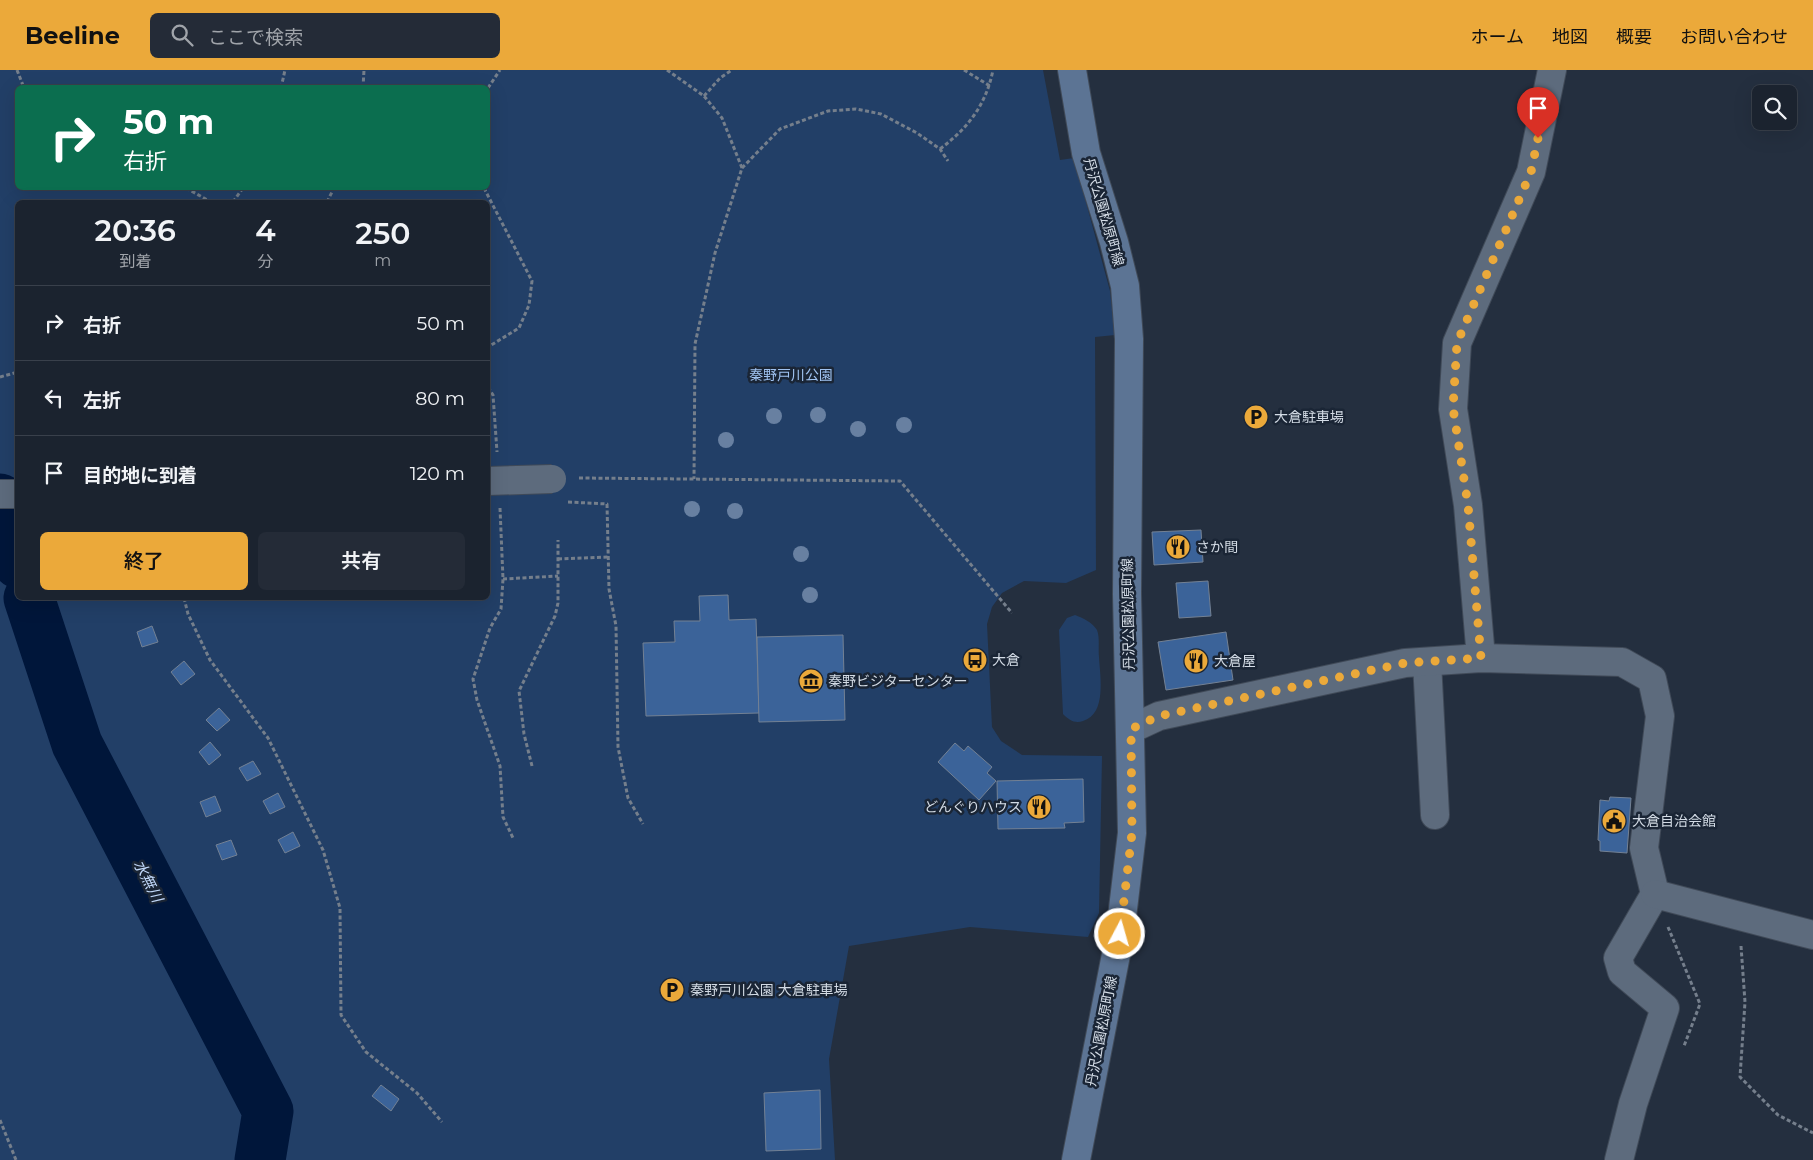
<!DOCTYPE html>
<html lang="ja">
<meta charset="utf-8">
<style>
:root{--surface:#1b232f;--page:#242b37;--text:#f1f3f6;--muted:#a0a4aa;--line:#39404b;--accent:#eba93a}
body{margin:0;font-family:Montserrat,"Noto Sans JP",sans-serif;background:var(--page);color:var(--text);height:100vh;display:flex;flex-direction:column;font-size:19px;white-space:nowrap}
*{box-sizing:border-box;margin:0}
p{font-size:16px;color:var(--muted)}
.icon{flex:none;width:28px;height:28px;fill:none;stroke:currentColor;stroke-width:2;stroke-linecap:round;stroke-linejoin:round}
.map{position:relative;flex:1;overflow:hidden}
.details{position:absolute;left:15px;top:130px;width:475px;height:400px;display:flex;flex-direction:column;background:var(--surface);border-radius:8px;box-shadow:0 5px 20px #0002,0 0 0 1px var(--line)}
.details>*{flex:none}
.guide{position:absolute;left:15px;top:15px;width:475px;height:105px;border-radius:8px;box-shadow:0 5px 20px #0002,0 0 0 1px var(--line);background:#0b6e4f;color:#fff;overflow:hidden}
.fabs{position:absolute;left:1752px;top:15px;display:grid;gap:10px}
.fabs a{display:grid;place-items:center;width:45px;height:45px;border-radius:8px;background:var(--surface);box-shadow:0 5px 20px #0002,0 0 0 1px var(--line);font-size:25px}
.pin{position:absolute;display:grid;place-items:center;width:42px;height:42px;color:#fff;margin:-51px -21px;border-radius:50% 50% 50% 0;rotate:-45deg;box-shadow:0 0 5px #0007}
.pin .icon{rotate:45deg}
.me{position:absolute;width:55px;margin:-28px;rotate:6deg;stroke-linejoin:round;filter:drop-shadow(0 0 4px #0008)}
.turn{display:flex;align-items:center;gap:18px;height:105px;padding:0 25px;font-size:22px}
.turn .icon{width:65px;height:65px;stroke-width:2.5}
.turn b{display:block;font-size:35px;line-height:42px}
.eta{display:flex;justify-content:space-evenly;align-items:center;height:85px;text-align:center}
.eta b{font-size:30px;font-weight:600;line-height:35px}
.action{display:flex;gap:10px;margin-top:auto;padding:10px 25px}
.action a{flex:1;height:58px;border-radius:8px;background:var(--accent);color:#111;font-size:20px;font-weight:600;line-height:58px;text-align:center}
.action a+a{background:var(--page);color:var(--text)}
ul{padding:0;list-style:none}
li{display:flex;align-items:center;gap:15px;height:75px;padding:0 25px;border-top:1px solid var(--line)}
li div{flex:1}
li b{display:block;font-size:19px}
li em{font-style:normal}
header{display:flex;align-items:center;gap:30px;box-sizing:border-box;height:70px;padding:0 25px;background:var(--accent);color:#111}
header strong{font-size:24px}
nav{display:flex;gap:28px;margin-inline-start:auto;font-size:18px}
.search{width:350px;height:45px;background:var(--page);display:flex;align-items:center;gap:12px;box-sizing:border-box;padding:0 18px;border-radius:8px;color:var(--muted);font-size:19px}
.map>svg:first-child{display:block}
</style>
<header>
<strong>Beeline</strong>
<div class="search"><svg class="icon" aria-label="search" viewBox="0 0 24 24"><circle cx="10" cy="10" r="6"/><path d="M15 15l6 6"/></svg>ここで検索</div>
<nav><a>ホーム</a><a>地図</a><a>概要</a><a>お問い合わせ</a></nav>
</header>
<div class="map">
<svg width="1813" height="1090" viewBox="0 0 1813 1090">
<rect width="100%" height="100%" fill="#242f3f"/>
<g fill="#223f67" fill-rule="evenodd">
<path d="M0 0H1043L1060 90 1074 88 1110 221 1115 265 1095 267 1096 500 1066 513 1024 511 1002 523 992 537 987 554 992 657 1001 671 1022 685 1102 686 1099 843 1088 867 970 857 849 876 829 989 835 1090H0ZM18 18H488V118H18ZM18 132H488V528H18Z"/>
<path d="M1075 545C1083 548 1092 552 1097 560 1100 567 1098 580 1099 587 1100 606 1107 644 1083 651 1075 654 1069 650 1063 644L1059 560 1067 548Z"/>
</g>
<g fill="none" stroke-linecap="round" stroke-linejoin="round">
<g stroke="#00163a" stroke-width="51">
<polyline points="0,429 5,454 18,493"/>
<polyline points="29,528 77,674 268,1041 260,1090"/>
</g>
</g>
<g fill="#3b6399" stroke="#738194">
<polygon points="1201,460 1203,492 1154,495 1152,462"/>
<polygon points="1208,511 1211,546 1179,548 1176,513"/>
<polygon points="728,525 729,550 756,549 759,643 646,646 643,573 675,572 674,551 700,551 699,526"/>
<polygon points="152,556 158,572 142,577 137,562"/>
<polygon points="1226,562 1233,610 1166,620 1158,572"/>
<polygon points="843,565 845,650 759,652 757,567"/>
<polygon points="184,591 195,604 181,615 171,602"/>
<polygon points="219,638 230,650 217,661 206,650"/>
<polygon points="210,672 221,685 209,695 199,682"/>
<polygon points="955,673 964,681 968,676 992,697 987,703 996,711 979,730 938,692"/>
<polygon points="253,691 261,704 247,711 239,698"/>
<polygon points="1083,709 1084,752 1064,753 1065,758 998,759 997,711"/>
<polygon points="278,723 285,737 270,744 263,731"/>
<polygon points="215,726 221,741 206,747 200,732"/>
<polygon points="1610,727 1631,728 1627,783 1600,781 1600,771 1598,770 1600,730 1609,731"/>
<polygon points="293,762 300,776 285,783 278,770"/>
<polygon points="231,770 237,785 222,790 216,775"/>
<polygon points="381,1015 399,1029 391,1041 372,1026"/>
<polygon points="820,1020 821,1079 766,1081 764,1023"/>
</g>
<g fill="none" stroke-linecap="round" stroke-linejoin="round">
<defs>
<g id="street">
<polyline points="0,424 18,424"/>
<polyline points="1481,588 1468,435 1453,339 1457,273 1531,102 1552,0"/>
<polyline points="1427,592 1435,745"/>
<polyline points="1131,659 1159,646 1405,593 1481,588 1622,592 1652,609 1660,646 1644,778 1655,824 1618,888 1622,902 1665,938 1633,1034 1619,1090"/>
<polyline points="1655,824 1813,865"/>
</g>
<polyline id="secondary" points="1072,0 1086,83 1114,172 1125,216 1129,269 1127,524 1132,763 1120,864 1076,1090"/>
</defs>
<use href="#street" stroke="#404a58" stroke-width="30"/>
<use href="#secondary" stroke="#404a58" stroke-width="30"/>
<g stroke="#757f8c" stroke-width="3" stroke-dasharray="4 2.5" stroke-linecap="butt">
<polyline points="17,0 24,18"/>
<polyline points="667,0 704,26 722,48 742,98 715,183 695,274 694,409"/>
<polyline points="964,0 990,16"/>
<polyline points="281,18 285,0"/>
<polyline points="363,18 364,0"/>
<polyline points="488,18 500,0"/>
<polyline points="704,26 720,8 732,0"/>
<path d="M940 79C968 58 986 35 993 0"/>
<polyline points="742,98 780,59 828,41 856,39 881,44 917,63 940,79 948,91"/>
<polyline points="186,118 211,132"/>
<polyline points="484,118 532,211 529,235 519,258 488,277"/>
<polyline points="233,132 243,118"/>
<polyline points="327,132 334,118"/>
<polyline points="0,307 18,302"/>
<polyline points="488,317 493,325 497,382"/>
<polyline points="579,408 900,411 1012,543"/>
<polyline points="568,432 607,434 609,519 616,556 618,677 628,728 643,754"/>
<polyline points="500,438 503,509 501,539 490,558 473,609 477,630 500,696 503,747 513,768"/>
<polyline points="558,489 608,487"/>
<polyline points="503,509 558,506"/>
<polyline points="184,528 188,544 210,590 268,668 323,780 340,838 341,945 366,982 417,1023 442,1052"/>
<polyline points="532,696 524,664 519,621 555,546 558,533 558,470"/>
<polyline points="1668,857 1700,934 1684,976"/>
<polyline points="1741,876 1745,932 1740,1007 1778,1045 1813,1063"/>
<polyline points="0,1050 16,1090"/>
</g>
<use href="#street" stroke="#5d6b7d" stroke-width="28"/>
<use href="#secondary" stroke="#5c7494" stroke-width="28"/>
<defs>
<polyline id="street-bridge" points="488,411 552,409"/>
</defs>
<use href="#street-bridge" stroke="#404a58" stroke-width="30" stroke-linecap="butt"/>
<use href="#street-bridge" stroke="#5d6b7d" stroke-width="28"/>
</g>
<g fill="#6880a1">
<circle cx="818" cy="345" r="8"/>
<circle cx="774" cy="346" r="8"/>
<circle cx="904" cy="355" r="8"/>
<circle cx="858" cy="359" r="8"/>
<circle cx="726" cy="370" r="8"/>
<circle cx="692" cy="439" r="8"/>
<circle cx="735" cy="441" r="8"/>
<circle cx="801" cy="484" r="8"/>
<circle cx="810" cy="525" r="8"/>
</g>
<g fill="none" stroke-linecap="round" stroke-linejoin="round">
<polyline stroke="#eba93a" stroke-width="9" stroke-dasharray="0 16.2" points="1120,864 1132,763 1131,659 1159,646 1405,593 1481,588 1468,435 1453,338 1457,273 1531,102 1538,68"/>
</g>
<defs>
<symbol id="parking-disc" viewBox="-11 -11 22 22"><circle r="9.5" fill="#eba93a" stroke="#1a2535"/><path d="M-3.5-5.5H1a3.5 3.5 0 0 1 0 7H-1V5.5H-3.5ZM-1-3.4V-.6H.8a1.4 1.4 0 0 0 0-2.8Z" fill="#111"/></symbol>
<symbol id="restaurant-disc" viewBox="-11 -11 22 22"><circle r="9.5" fill="#eba93a" stroke="#1a2535"/><path d="M-5-6h1v4h1v-4h1v4h1v-4h1v5L-1.5 .5V6h-2V.5L-5-1ZM5-6V6H3V1.5H1.5Q1.5-4 5-6Z" fill="#111"/></symbol>
<symbol id="bus-disc" viewBox="-11 -11 22 22"><circle r="9.5" fill="#eba93a" stroke="#1a2535"/><path d="M-5-6H5V4H4V6H2V4H-2V6H-4V4H-5ZM-3.5-4V0h7V-4ZM-3.5 1.2v1.5H-2V1.2ZM2 1.2v1.5H3.5V1.2Z" fill="#111"/></symbol>
<symbol id="museum-disc" viewBox="-11 -11 22 22"><circle r="9.5" fill="#eba93a" stroke="#1a2535"/><path d="M0-6L6-3V-2H-6V-3ZM-5-1h2V3h-2ZM-1-1h2V3h-2ZM3-1h2V3H3ZM-6 4H6V6H-6Z" fill="#111"/></symbol>
<symbol id="civic-disc" viewBox="-11 -11 22 22"><circle r="9.5" fill="#eba93a" stroke="#1a2535"/><path d="M-.6-6.5H3V-4.5H.6V-3L4-1V1h2V6H-6V1h2V-1L-.6-3ZM-1.2 2.5V6h2.4V2.5Z" fill="#111"/></symbol>
</defs>
<g fill-rule="evenodd">
<use href="#parking-disc" x="1242" y="333" width="28" height="28"/>
<use href="#restaurant-disc" x="1164" y="463" width="28" height="28"/>
<use href="#bus-disc" x="961" y="576" width="28" height="28"/>
<use href="#restaurant-disc" x="1182" y="577" width="28" height="28"/>
<use href="#museum-disc" x="797" y="597" width="28" height="28"/>
<use href="#restaurant-disc" x="1025" y="723" width="28" height="28"/>
<use href="#civic-disc" x="1600" y="737" width="28" height="28"/>
<use href="#parking-disc" x="658" y="906" width="28" height="28"/>
</g>
<g text-anchor="middle" stroke-width="5" stroke-linejoin="round" paint-order="stroke">
<g font-size="14" fill="#d3dbe5" stroke="#1a2535">
<text transform="translate(1104 142) rotate(74)" y="5">丹沢公園松原町線</text>
<text transform="translate(1128 544) rotate(-91)" y="5">丹沢公園松原町線</text>
<text transform="translate(1101 961) rotate(-79)" y="5">丹沢公園松原町線</text>
</g>
<g font-size="14" fill="#a0c3f2" stroke="#1a2535">
<text x="791" y="310">秦野戸川公園</text>
</g>
<g font-size="14" fill="#d3dbe5" stroke="#1a2535" text-anchor="start">
<text x="1274" y="352">大倉駐車場</text>
<text x="1196" y="482">さか間</text>
<text x="992" y="595">大倉</text>
<text x="1214" y="596">大倉屋</text>
<text x="828" y="616">秦野ビジターセンター</text>
<text x="1022" y="742" text-anchor="end">どんぐりハウス</text>
<text x="1632" y="756">大倉自治会館</text>
<text x="690" y="925">秦野戸川公園 大倉駐車場</text>
</g>
<g font-size="15" font-style="italic" fill="#c1d8f9" stroke="#1a2535">
<text transform="translate(148 811) rotate(63)" y="5">水無川</text>
</g>
</g>
</svg>
<div class="fabs">
<a><svg class="icon" aria-label="search" viewBox="0 0 24 24"><circle cx="10" cy="10" r="6"/><path d="M15 15l6 6"/></svg></a>
</div>
<div class="pin" style="left:1538px;top:68px;background:#d93025"><svg class="icon" aria-label="arrive" viewBox="0 0 24 24"><path d="M6 21V4h12l-3 4 3 4H6"/></svg></div>
<svg class="me" style="left:1120px;top:864px" viewBox="-20 -20 40 40"><circle r="17" fill="#eba93a" stroke="#fff" stroke-width="3"/><path d="M0-11L8 9 0 5-8 9z" fill="#fff"/></svg>
<div class="guide">
<div class="turn"><svg class="icon" aria-label="right" viewBox="0 0 24 24"><path d="M7 20v-9h11M14 6l5 5-5 5"/></svg><div><b>50 m</b>右折</div></div>
</div>
<section class="details">
<div class="eta">
<div><b>20:36</b><p>到着</p></div>
<div><b>4</b><p>分</p></div>
<div><b>250</b><p>m</p></div>
</div>
<ul>
<li><svg class="icon" aria-label="right" viewBox="0 0 24 24"><path d="M7 20v-9h11M14 6l5 5-5 5"/></svg><div><b>右折</b></div><em>50 m</em></li>
<li><svg class="icon" aria-label="left" viewBox="0 0 24 24"><path d="M17 20v-9H6M10 6l-5 5 5 5"/></svg><div><b>左折</b></div><em>80 m</em></li>
<li><svg class="icon" aria-label="arrive" viewBox="0 0 24 24"><path d="M6 21V4h12l-3 4 3 4H6"/></svg><div><b>目的地に到着</b></div><em>120 m</em></li>
</ul>
<div class="action"><a>終了</a><a>共有</a></div>
</section>
</div>
